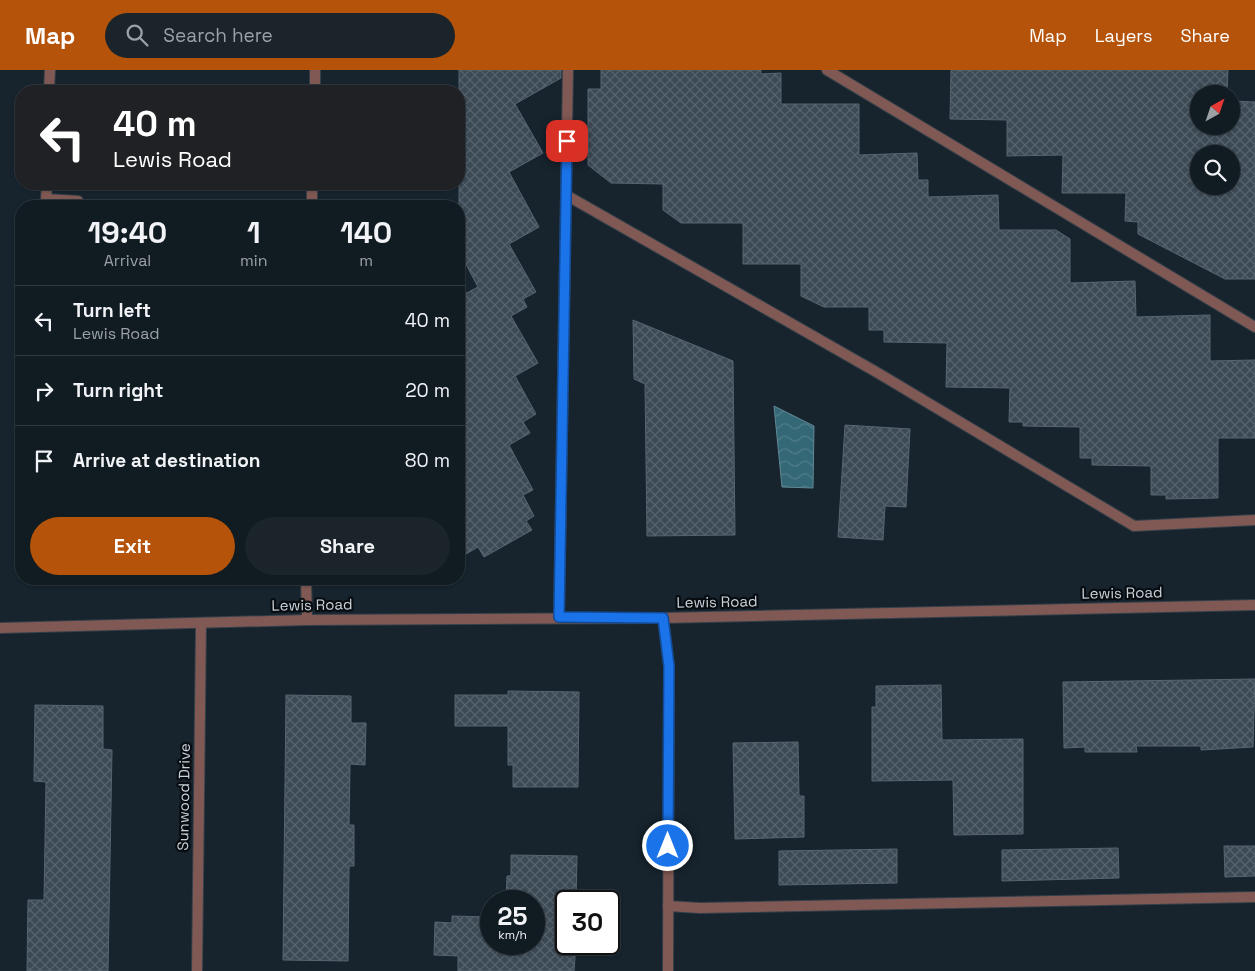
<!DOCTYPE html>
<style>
:root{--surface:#111b22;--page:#1a242a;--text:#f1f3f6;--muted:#9ca1a5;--line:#303940;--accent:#b45309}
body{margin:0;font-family:"Space Grotesk",sans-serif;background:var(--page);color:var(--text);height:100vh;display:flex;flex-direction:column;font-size:19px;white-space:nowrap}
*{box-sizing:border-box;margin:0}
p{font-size:16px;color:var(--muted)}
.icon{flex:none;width:28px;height:28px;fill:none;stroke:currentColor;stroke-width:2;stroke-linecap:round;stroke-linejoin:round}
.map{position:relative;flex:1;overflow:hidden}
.drawer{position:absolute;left:15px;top:130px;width:450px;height:385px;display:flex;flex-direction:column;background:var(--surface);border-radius:20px;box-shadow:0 1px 4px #0004,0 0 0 1px var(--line)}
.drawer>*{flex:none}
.guide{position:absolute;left:15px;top:15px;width:450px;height:105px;border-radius:20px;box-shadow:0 1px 4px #0004,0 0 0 1px var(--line);background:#202124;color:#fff;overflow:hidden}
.needle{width:32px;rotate:40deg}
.controls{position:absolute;left:1190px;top:15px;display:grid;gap:10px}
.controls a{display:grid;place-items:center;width:50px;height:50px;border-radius:50%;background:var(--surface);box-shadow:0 1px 4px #0004,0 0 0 1px var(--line);font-size:25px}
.speed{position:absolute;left:480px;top:820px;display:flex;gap:10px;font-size:25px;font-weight:700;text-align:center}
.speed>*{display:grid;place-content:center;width:65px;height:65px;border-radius:50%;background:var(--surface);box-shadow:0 1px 4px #0004,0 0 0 1px var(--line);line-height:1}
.speed small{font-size:12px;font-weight:400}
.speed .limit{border:2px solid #111;border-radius:8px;background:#fff;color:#111}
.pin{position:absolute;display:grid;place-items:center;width:42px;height:42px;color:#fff;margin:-21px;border-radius:10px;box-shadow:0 2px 8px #0006}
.me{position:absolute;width:55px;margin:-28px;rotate:0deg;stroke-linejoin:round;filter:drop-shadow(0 0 4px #0008)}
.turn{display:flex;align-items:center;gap:18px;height:105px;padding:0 15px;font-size:22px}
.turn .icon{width:65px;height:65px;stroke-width:2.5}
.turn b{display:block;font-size:35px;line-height:42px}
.eta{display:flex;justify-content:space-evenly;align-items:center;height:85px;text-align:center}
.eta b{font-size:30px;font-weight:600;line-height:35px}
.cta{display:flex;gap:10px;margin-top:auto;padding:10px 15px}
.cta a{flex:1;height:58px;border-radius:30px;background:var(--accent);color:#fff;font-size:20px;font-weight:600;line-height:58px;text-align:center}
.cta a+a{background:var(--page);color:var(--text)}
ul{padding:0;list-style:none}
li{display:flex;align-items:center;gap:15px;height:70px;padding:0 15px;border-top:1px solid var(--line)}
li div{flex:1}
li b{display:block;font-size:19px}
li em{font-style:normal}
header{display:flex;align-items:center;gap:30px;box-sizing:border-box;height:70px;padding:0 25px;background:var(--accent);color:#fff}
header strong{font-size:24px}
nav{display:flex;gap:28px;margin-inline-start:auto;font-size:18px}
.search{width:350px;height:45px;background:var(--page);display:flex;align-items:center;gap:12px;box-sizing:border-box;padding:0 18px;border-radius:28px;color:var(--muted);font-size:19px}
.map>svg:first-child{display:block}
</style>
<header>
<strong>Map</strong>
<div class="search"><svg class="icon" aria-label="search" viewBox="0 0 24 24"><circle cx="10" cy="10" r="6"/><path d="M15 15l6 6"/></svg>Search here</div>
<nav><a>Map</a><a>Layers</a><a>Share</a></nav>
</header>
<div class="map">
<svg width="1255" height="901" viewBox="0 0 1255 901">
<defs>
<pattern id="water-waves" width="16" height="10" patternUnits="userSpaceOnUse" patternTransform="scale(1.25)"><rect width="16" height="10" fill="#346876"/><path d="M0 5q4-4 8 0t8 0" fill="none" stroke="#507d89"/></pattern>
<pattern id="building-cross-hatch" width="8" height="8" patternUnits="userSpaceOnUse" patternTransform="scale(1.25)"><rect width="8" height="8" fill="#3c4a55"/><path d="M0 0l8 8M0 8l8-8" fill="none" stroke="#57636d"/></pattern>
</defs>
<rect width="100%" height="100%" fill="#17242e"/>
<polygon fill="url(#water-waves)" stroke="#618894" points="774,336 814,356 813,418 782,417"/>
<g fill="url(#building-cross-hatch)" stroke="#576572" fill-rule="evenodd">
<polygon points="459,0 561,0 561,8 515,34 543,83 509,102 539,157 509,174 536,222 523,229 527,237 511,246 538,293 515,306 536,344 523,352 530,363 509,375 533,420 523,425 534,446 526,451 532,460 484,487 478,477 459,488 459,227 478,217 459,181"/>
<polygon points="601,0 761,0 761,4 781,3 781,34 859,34 859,85 917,83 918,110 928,110 928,127 998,125 999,160 1056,160 1070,169 1070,213 1135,211 1136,247 1210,245 1210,291 1255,290 1255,368 1218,368 1218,428 1166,429 1166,425 1151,425 1151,396 1092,395 1092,388 1080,388 1080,357 1023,356 1023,352 1009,352 1010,318 946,317 947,273 884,272 884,260 869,260 869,237 824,237 801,226 801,194 743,194 743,153 681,153 663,140 663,114 611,113 588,95 588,19 601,19"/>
<path d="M951 0H1228L1227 24H1199V56H1231V31L1255 32V209H1225L1138 164V152L1125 151 1126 123H1062L1063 85 1007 86V50L950 49ZM1199 84H1231V116H1199Z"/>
<polygon points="633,250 733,291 735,465 647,466 645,314 634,309"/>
<polygon points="845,355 910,359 906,437 885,436 883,470 838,467"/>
<polygon points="1255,609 1253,677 1201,680 1201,676 1136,676 1137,682 1085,682 1085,677 1064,678 1063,612"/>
<polygon points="941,615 942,670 1023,669 1023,764 954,765 953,710 872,711 872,637 876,637 876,616"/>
<polygon points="508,621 579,622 578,717 513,717 513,695 508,695 508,656 455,656 455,625 508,625"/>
<polygon points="286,625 351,626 351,653 366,653 365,695 350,694 349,755 354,755 354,796 349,796 348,891 283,890"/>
<polygon points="35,635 103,636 103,679 112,680 108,901 27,901 28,830 44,830 46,712 34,711"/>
<polygon points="798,672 799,726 804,726 804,767 735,769 733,673"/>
<polygon points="1224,776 1255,776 1255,806 1225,807"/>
<polygon points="1118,778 1119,808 1002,811 1002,780"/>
<polygon points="897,779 897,813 779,815 779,781"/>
<polygon points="511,785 577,786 576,831 566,831 566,874 576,874 574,901 458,901 458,886 434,885 435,852 452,853 452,846 491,847 491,874 534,874 534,831 506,831 507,806 511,806"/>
</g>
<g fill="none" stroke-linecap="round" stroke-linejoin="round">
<defs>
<g id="service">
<polyline points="827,0 1255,257"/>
<polyline points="49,21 50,0"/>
<polyline points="315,21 315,0"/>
<polyline points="47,114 46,129 78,131 78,136"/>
<polyline points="566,125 878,303 1134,456 1255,450"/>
<polyline points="312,136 312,114"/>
<polyline points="306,509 307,550"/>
<polyline points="559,547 568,0"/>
<polyline points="668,836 700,838 1255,827"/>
</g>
<g id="minor">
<polyline points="663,548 669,596 668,901"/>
<polyline points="197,901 201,554"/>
</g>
<polyline id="tertiary" points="0,558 307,550 663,548 1255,535"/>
</defs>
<use href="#service" stroke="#34404a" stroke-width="12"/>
<use href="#minor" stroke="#34404a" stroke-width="12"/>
<use href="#tertiary" stroke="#34404a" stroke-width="12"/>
<use href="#service" stroke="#815954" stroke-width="10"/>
<use href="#minor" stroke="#815954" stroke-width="10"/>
<use href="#tertiary" stroke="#815954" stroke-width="10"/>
</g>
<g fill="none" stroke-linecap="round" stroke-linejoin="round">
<defs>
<polyline id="route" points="567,71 559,547 663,548 669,596 668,776"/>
</defs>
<use href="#route" stroke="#114b97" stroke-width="12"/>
<use href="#route" stroke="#1a73e8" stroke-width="9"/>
</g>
<g text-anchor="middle" stroke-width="4.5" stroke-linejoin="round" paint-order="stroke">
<g font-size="15" fill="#cad3da" stroke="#070c11">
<text transform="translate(1122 523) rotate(-1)" y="5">Lewis Road</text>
<text transform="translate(717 532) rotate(-1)" y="5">Lewis Road</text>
<text transform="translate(312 535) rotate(-1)" y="5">Lewis Road</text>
<text transform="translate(184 727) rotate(-89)" y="5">Sunwood Drive</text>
</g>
</g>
</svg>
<div class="controls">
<a><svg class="needle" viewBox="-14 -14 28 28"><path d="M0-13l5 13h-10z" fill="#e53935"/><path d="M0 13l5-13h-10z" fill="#9ca1a5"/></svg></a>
<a><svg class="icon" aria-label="search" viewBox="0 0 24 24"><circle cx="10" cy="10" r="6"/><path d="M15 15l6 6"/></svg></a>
</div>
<div class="speed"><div>25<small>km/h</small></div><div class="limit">30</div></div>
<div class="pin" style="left:567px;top:71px;background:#d93025"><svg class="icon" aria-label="arrive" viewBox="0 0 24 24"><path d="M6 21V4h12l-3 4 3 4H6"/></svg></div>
<svg class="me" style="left:668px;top:776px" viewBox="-20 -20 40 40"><circle r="17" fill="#1a73e8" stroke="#fff" stroke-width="3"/><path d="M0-11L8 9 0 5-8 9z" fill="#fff"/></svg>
<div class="guide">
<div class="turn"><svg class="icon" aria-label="left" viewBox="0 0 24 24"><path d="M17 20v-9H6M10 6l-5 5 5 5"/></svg><div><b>40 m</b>Lewis Road</div></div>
</div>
<section class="drawer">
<div class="eta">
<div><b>19:40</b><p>Arrival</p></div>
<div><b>1</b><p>min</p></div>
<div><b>140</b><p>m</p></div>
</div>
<ul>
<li><svg class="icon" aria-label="left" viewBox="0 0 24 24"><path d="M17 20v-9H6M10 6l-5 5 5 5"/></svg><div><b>Turn left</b><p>Lewis Road</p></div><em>40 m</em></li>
<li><svg class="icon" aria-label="right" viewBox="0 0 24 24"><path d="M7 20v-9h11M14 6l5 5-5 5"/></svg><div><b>Turn right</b></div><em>20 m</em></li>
<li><svg class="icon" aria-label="arrive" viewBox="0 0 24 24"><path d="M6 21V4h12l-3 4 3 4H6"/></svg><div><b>Arrive at destination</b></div><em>80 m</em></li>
</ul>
<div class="cta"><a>Exit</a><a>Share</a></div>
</section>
</div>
